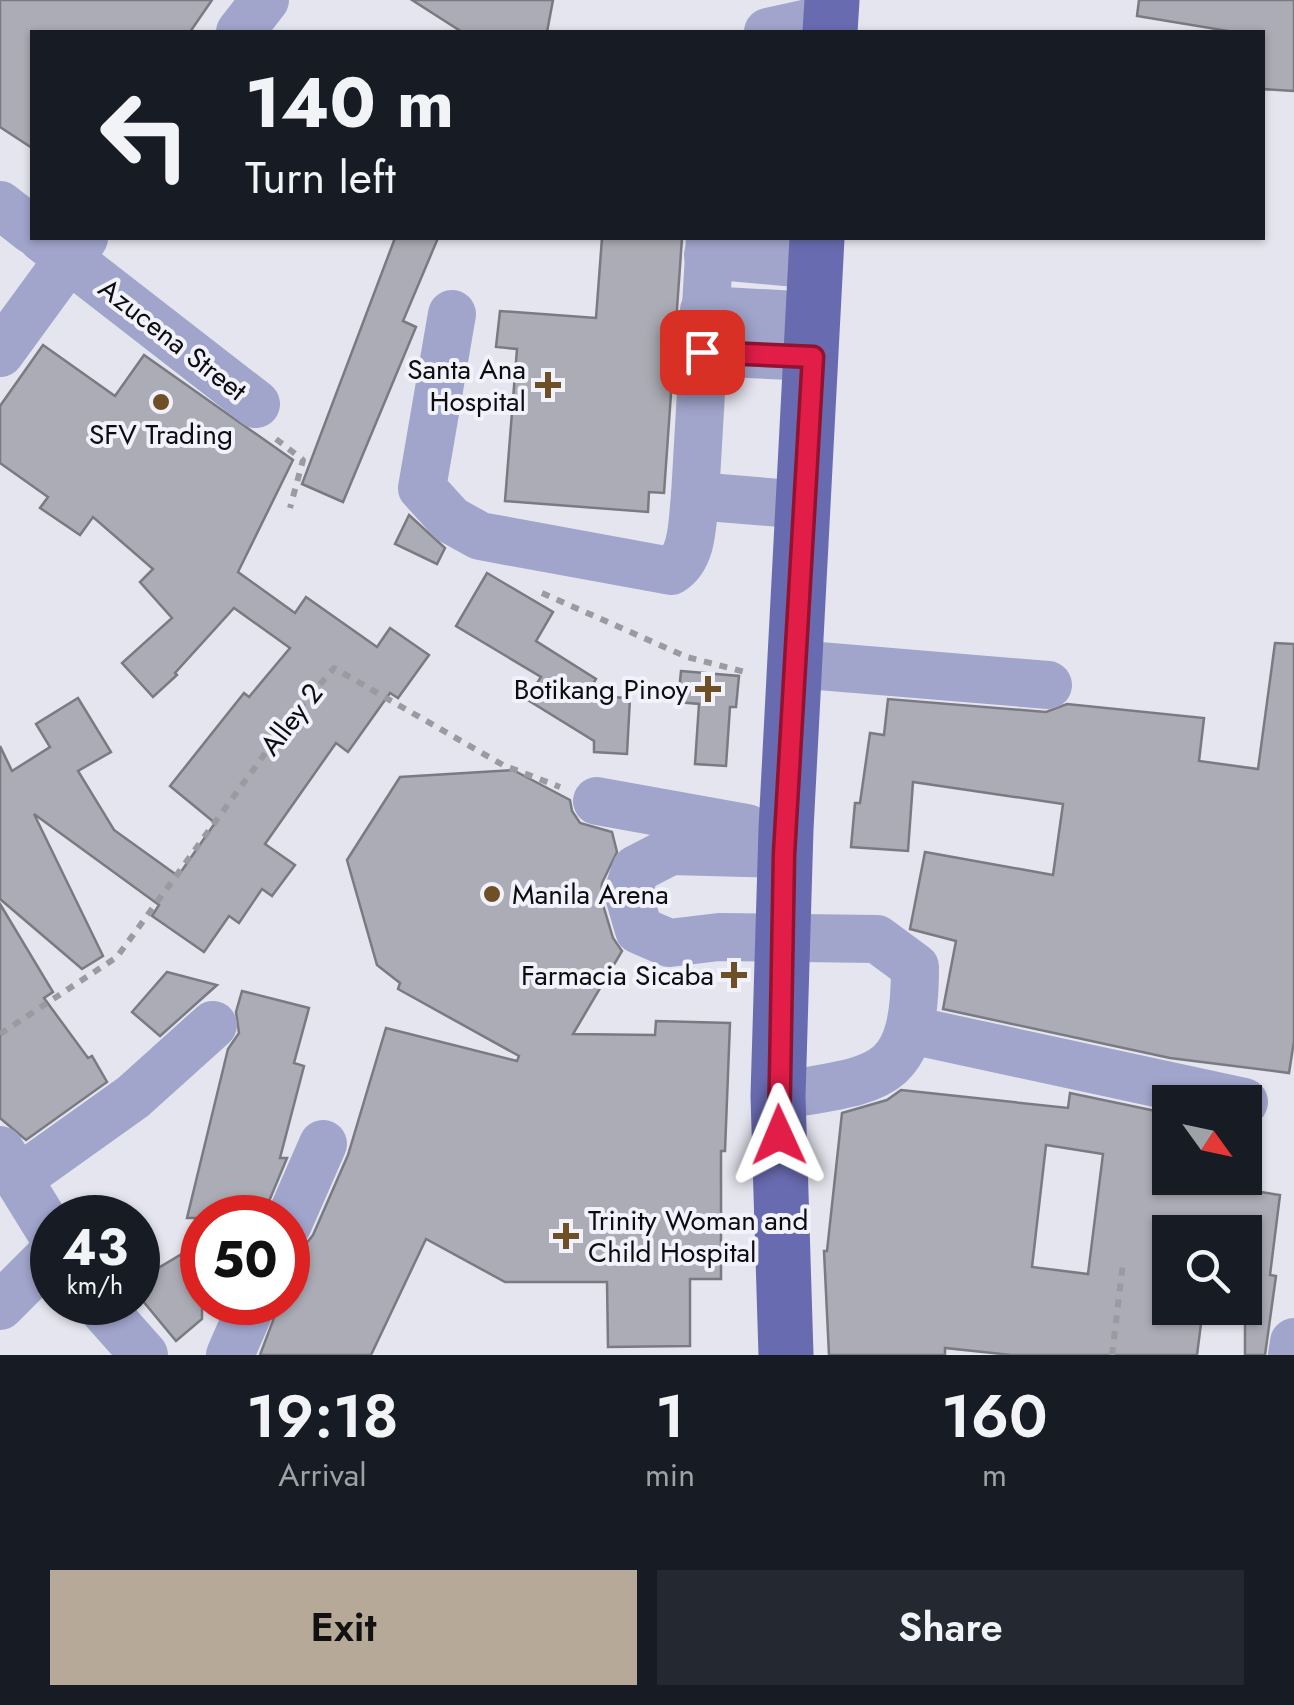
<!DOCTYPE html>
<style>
:root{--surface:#171b24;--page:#242831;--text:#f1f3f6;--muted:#9ea1a6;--accent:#b6a998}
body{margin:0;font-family:Jost,sans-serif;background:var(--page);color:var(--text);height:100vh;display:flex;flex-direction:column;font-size:38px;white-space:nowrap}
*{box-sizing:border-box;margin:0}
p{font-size:32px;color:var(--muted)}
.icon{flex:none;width:55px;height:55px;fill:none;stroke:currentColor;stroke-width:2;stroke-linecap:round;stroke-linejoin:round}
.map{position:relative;height:1355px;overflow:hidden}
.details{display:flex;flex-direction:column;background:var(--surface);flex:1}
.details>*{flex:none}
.hud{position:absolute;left:30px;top:30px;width:1235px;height:210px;border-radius:0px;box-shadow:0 2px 8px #0004;background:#171b24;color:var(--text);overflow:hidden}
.needle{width:65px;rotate:123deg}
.controls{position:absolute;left:1152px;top:1085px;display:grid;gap:20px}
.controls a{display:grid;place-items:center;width:110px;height:110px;border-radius:0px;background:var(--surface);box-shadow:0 2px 8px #0004;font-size:50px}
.speed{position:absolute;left:30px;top:1195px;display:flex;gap:20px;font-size:50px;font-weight:700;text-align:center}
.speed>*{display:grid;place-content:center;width:130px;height:130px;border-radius:50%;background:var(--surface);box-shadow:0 2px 8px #0004;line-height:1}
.speed small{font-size:25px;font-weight:400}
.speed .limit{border:15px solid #d22;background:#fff;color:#111}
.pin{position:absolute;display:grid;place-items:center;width:85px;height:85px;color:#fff;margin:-42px;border-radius:20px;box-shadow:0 5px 15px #0006}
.me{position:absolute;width:110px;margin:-55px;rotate:359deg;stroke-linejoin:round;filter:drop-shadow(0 0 8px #0008)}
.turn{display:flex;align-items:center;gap:35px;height:210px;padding:0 50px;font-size:45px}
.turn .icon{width:130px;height:130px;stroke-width:2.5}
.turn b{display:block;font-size:70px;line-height:85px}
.eta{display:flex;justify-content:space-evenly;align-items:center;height:170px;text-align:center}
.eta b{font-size:60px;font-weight:600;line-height:70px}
.cta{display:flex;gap:20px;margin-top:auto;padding:20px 50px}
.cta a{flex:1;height:115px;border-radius:0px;background:var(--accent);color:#111;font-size:40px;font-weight:600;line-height:115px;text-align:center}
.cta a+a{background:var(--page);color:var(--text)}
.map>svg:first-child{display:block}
</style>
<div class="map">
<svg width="1294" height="1355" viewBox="0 0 1294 1355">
<rect width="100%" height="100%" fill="#e4e5ee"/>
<g fill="#abacb5" stroke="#797a82" stroke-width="2.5" fill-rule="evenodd">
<polygon points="0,0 212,0 190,32 32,32 32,148 0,127"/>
<polygon points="412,0 553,0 547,32 462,32"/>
<polygon points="1139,0 1294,0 1294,91 1262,89 1262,32 1234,32 1137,16"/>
<polygon points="395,238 438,238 403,321 416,327 343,502 302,484"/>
<polygon points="602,238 682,238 664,493 649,492 648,512 505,501 517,349 496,347 500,311 596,318"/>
<polygon points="43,345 115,396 144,355 293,460 238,572 295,613 306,597 377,647 390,628 429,655 398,698 390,693 348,752 336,743 265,844 295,865 272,896 262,889 239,923 229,916 204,952 152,916 159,905 34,814 103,956 82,969 0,899 0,746 12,771 50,747 36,724 78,698 111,752 78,771 114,830 178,876 215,823 170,786 244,693 249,697 290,648 234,608 175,673 177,675 153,697 122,663 172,618 140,582 153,569 93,517 80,535 40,508 48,497 0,463 0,406"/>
<polygon points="409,515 445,548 437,564 395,544"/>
<polygon points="487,573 553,612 536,641 596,679 586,696 630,698 627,754 594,752 594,741 518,694 530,694 541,677 456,626"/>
<polygon points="1275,643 1294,644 1294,1041 1289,1073 1170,1058 943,1009 956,941 910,929 925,852 1053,875 1063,804 913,782 908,851 851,847 855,803 860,803 870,733 884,735 888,699 1046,712 1067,704 1204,718 1199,761 1258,769"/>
<polygon points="681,671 739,676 736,707 730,707 726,766 695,764 699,704 678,702"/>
<polygon points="513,770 570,800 572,811 580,823 612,832 617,852 602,883 601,898 613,938 622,951 573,1034 655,1035 656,1021 730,1023 725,1151 721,1151 721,1279 690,1279 690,1346 608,1347 607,1282 505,1282 426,1239 371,1355 260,1355 280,1302 288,1302 288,1259 291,1251 305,1245 313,1235 348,1155 386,1028 517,1061 519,1056 398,989 400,983 377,965 347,860 400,777"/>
<polygon points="0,904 53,992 44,998 88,1058 92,1056 107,1082 26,1140 0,1118"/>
<polygon points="167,972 217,985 160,1036 132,1012"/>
<polygon points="242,991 309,1008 294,1063 304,1066 280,1158 287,1158 262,1218 187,1218 228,1049 239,1033 236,1012"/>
<path d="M901 1090 1068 1108 1070 1093 1170 1114 1161 1176 1280 1195 1270 1275 1276 1276 1265 1355H1245V1232H1170V1308H1203L1197 1355H1011L945 1348V1355H829L824 1251H827L842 1113 887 1100ZM1046 1145 1103 1154 1088 1274 1032 1267Z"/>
<polygon points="202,1242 202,1319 176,1341 138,1295 138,1280"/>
</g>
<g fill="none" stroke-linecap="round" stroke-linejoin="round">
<g stroke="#9a9ba2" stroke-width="6" stroke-dasharray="8 8" stroke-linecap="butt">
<polyline points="276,439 303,460 290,508"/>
<polyline points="542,593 687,657 749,673"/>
<polyline points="0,1034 117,957 285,726 334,668 503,765 560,787"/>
<polyline points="1112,1355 1123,1263"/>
</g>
<g stroke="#a1a4cb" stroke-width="48">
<polyline points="240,32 265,0"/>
<polyline points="768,32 831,18"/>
<polyline points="0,205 32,230"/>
<polyline points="42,238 256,404"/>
<polyline points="710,238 695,496 804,505"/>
<polyline points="708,255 818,265"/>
<polyline points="704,310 815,316"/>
<path d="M452 314 422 488 451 520 480 536 671 571C694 557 692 521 695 496"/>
<polyline points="702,352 813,357"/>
<polyline points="0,353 84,238"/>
<polyline points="795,664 1048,685"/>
<polyline points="597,801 747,828"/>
<polyline points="911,1030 1244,1102"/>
<path d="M778 1096C879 1078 915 1084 915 967L877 939 719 937 669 943 639 930 628 892 636 869 671 851 785 854"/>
<polyline points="0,1150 52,1234"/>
<polyline points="18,1179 133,1097 213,1025"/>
<polyline points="288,1224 323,1144"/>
<polyline points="97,1302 144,1355"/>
<polyline points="0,1306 52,1254"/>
<polyline points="230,1355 253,1302"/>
<polyline points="1292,1355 1294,1342"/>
</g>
<g stroke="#696bb1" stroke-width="55">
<polyline points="830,32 832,0"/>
<polyline points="786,1355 778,1096 786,829 817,238"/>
</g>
</g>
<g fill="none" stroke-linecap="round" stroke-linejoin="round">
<defs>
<polyline id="route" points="702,352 813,357 784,854 779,1135"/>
</defs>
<use href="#route" stroke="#92132f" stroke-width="25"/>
<use href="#route" stroke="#e11d48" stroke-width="18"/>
</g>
<g fill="#6f4f25" stroke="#f1f2fc" stroke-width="4">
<path d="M543 370h10v10h10v10h-10v10h-10v-10h-10v-10h10z"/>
<circle cx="161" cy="402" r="10"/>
<path d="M703 674h10v10h10v10h-10v10h-10v-10h-10v-10h10z"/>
<circle cx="492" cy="894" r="10"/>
<path d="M729 960h10v10h10v10h-10v10h-10v-10h-10v-10h10z"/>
<path d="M561 1221h10v10h10v10h-10v10h-10v-10h-10v-10h10z"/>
</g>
<g text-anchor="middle" stroke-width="8" stroke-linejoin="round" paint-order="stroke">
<g font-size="28" fill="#0d0d10" stroke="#f1f2fc">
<text transform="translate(173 339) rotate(38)" y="10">Azucena Street</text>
<text transform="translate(291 719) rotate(-52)" y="10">Alley 2</text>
</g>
<g font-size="28" fill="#0d0d10" stroke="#f1f2fc" text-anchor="end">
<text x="526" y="379">Santa Ana<tspan x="526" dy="32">Hospital</tspan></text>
<text x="161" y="444" text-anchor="middle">SFV Trading</text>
<text x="688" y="699">Botikang Pinoy</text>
<text x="512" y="904" text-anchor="start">Manila Arena</text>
<text x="714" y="985">Farmacia Sicaba</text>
<text x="588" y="1230" text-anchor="start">Trinity Woman and<tspan x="588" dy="32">Child Hospital</tspan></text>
</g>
</g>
</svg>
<div class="controls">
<a><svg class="needle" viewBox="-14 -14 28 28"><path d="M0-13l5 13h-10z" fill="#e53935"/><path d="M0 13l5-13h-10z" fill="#9ea1a6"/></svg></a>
<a><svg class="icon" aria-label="search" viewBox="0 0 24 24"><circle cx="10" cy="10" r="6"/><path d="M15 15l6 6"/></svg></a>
</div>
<div class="speed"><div>43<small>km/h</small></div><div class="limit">50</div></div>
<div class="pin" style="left:702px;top:352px;background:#d93025"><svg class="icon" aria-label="arrive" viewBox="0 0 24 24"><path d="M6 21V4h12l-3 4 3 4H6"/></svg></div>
<svg class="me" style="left:779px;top:1135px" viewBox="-20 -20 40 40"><path d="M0-17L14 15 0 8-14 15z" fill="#e11d48" stroke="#fff" stroke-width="4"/></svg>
<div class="hud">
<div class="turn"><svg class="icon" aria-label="left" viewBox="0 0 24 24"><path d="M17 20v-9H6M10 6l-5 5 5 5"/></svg><div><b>140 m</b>Turn left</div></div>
</div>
</div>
<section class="details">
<div class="eta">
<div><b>19:18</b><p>Arrival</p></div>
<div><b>1</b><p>min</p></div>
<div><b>160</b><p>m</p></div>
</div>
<div class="cta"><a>Exit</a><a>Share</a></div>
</section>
